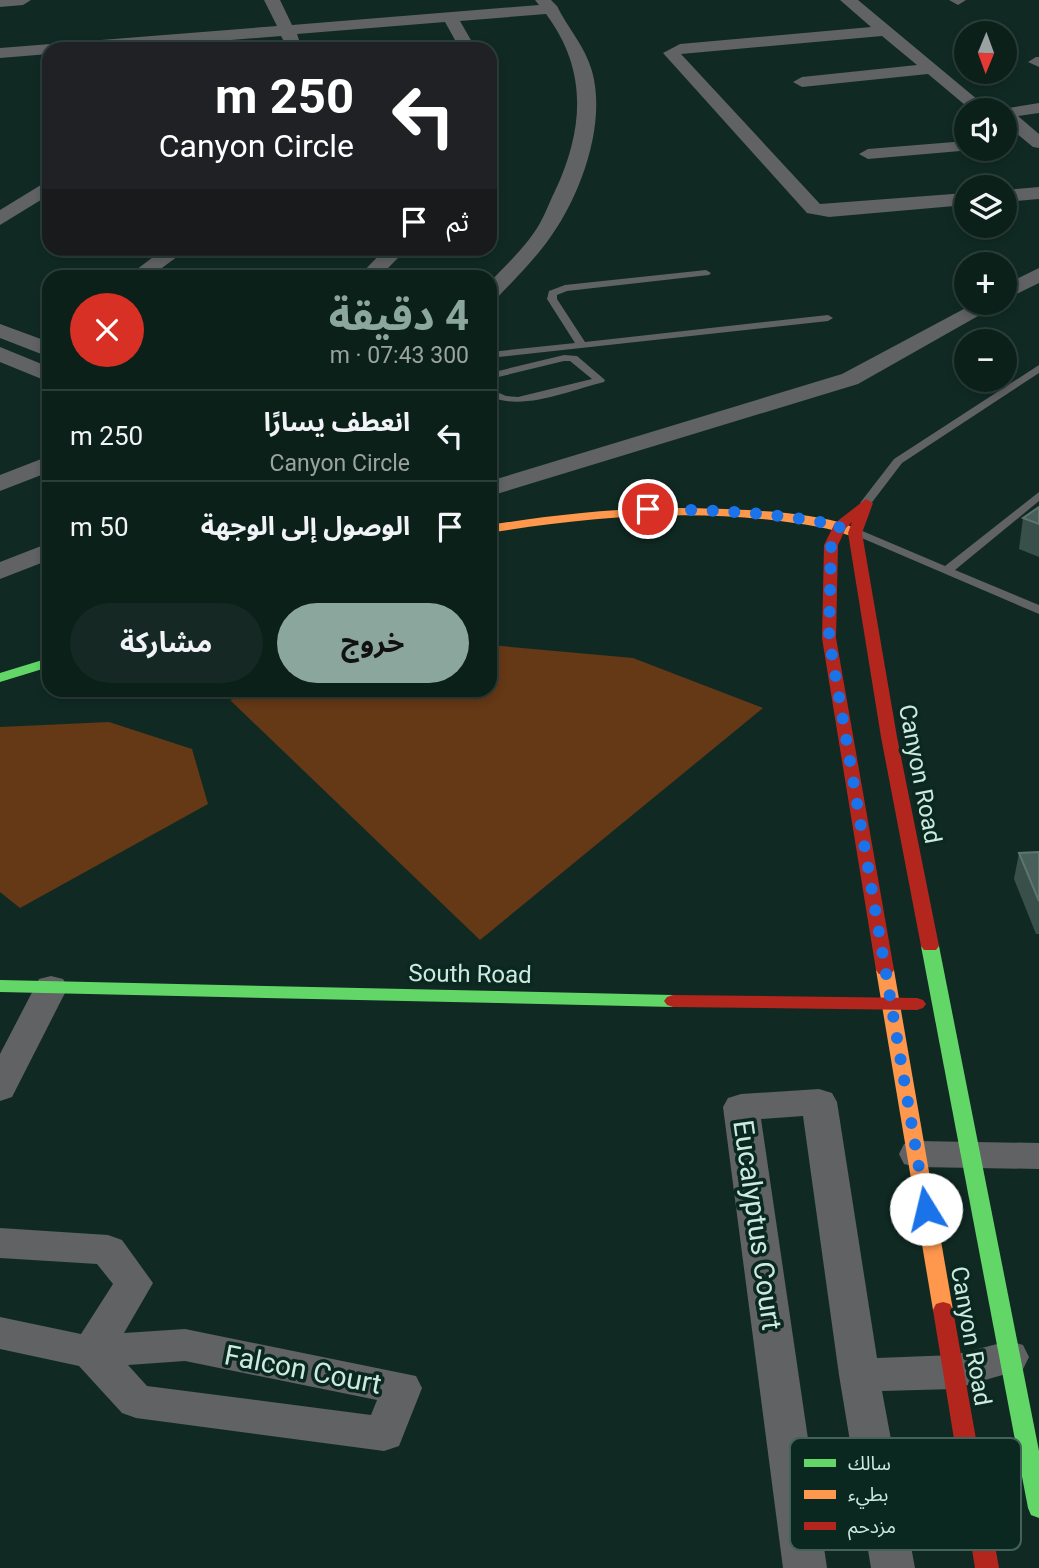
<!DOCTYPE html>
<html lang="ar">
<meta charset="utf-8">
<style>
:root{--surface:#0c201a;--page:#152823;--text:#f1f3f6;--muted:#9aa3a2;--line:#2c3e39;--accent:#8ba79d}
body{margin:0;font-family:Roboto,"Noto Sans Arabic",sans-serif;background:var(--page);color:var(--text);direction:rtl;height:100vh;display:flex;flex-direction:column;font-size:26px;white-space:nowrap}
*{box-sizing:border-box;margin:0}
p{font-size:23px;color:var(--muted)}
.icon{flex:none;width:38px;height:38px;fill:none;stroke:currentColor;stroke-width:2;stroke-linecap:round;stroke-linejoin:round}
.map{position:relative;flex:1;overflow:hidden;direction:ltr}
.drawer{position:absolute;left:42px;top:270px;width:455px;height:427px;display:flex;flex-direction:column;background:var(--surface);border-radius:21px;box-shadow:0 4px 10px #0003,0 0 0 2px var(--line);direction:rtl}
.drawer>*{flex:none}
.banner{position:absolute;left:42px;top:42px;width:455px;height:214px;border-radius:21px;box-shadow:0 4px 10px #0003,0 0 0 2px var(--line);direction:rtl;background:#202124;color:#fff;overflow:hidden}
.needle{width:46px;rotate:181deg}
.controls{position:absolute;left:954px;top:21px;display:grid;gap:14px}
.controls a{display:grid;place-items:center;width:63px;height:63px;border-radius:50%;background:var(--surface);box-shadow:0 4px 10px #0003,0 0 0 2px var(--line);font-size:35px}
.pin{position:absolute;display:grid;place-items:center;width:60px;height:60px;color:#fff;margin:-30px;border:4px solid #fff;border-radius:50%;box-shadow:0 2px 7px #0007}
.me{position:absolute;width:77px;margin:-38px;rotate:351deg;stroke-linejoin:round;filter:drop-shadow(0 0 5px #0008)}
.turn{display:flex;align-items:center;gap:24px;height:147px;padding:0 28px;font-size:32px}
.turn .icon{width:91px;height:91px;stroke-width:2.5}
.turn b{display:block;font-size:49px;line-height:60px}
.then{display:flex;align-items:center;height:66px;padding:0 28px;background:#0003;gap:14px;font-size:26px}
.round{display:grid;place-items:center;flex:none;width:74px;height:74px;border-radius:37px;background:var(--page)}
.summary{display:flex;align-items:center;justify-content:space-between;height:119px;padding:0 28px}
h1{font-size:42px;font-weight:700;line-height:52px;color:var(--accent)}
.primary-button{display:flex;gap:14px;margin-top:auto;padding:14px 28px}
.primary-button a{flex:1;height:80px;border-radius:42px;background:var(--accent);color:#111;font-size:28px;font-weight:700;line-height:80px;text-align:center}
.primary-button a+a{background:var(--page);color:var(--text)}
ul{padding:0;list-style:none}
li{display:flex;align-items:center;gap:21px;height:91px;padding:0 28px;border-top:2px solid var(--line)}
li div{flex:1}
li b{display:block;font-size:26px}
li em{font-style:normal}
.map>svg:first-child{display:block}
</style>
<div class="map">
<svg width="1039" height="1568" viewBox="0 0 1039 1568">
<rect width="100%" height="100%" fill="#102a23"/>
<g fill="#653816">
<polygon points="490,645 633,658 763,708 480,940 230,700 262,690 490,690"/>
<polygon points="109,722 192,749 208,804 20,908 0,892 0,727"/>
</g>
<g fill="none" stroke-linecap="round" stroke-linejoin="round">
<g fill="#606263" fill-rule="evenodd">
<polygon points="706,270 711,273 709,275 567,291 557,295 557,299 585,342 828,315 833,318 828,321 490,358 490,352 575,343 547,299 549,291 565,285"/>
<path d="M564 355 577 356 605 380 604 382C571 390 521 412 490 396V389L506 396 518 397 592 379 570 361H564L490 379V373Z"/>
<polygon points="1039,365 1039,373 902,463 870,505 862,505 860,503 894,459"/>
<polygon points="1039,492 1039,501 955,570 1039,605 1039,614 850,533 856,529 860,530 945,566"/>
</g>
<g fill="#606263" fill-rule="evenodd">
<polygon points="0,0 31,0 23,5 0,7"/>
<path d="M264 0H280L292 25 539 5 535 0H551L557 6C567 27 585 46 592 71 607 125 580 198 547 242 532 262 514 280 497 298L490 300V282C505 266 521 251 533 234 543 221 548 205 555 191 584 129 588 70 546 14L460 21 476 49H460L445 22 297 34 302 49H288L281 36 116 49H49V54L0 58V48L277 26Z"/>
<polygon points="840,0 858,0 990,110 971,110 928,74 802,87 793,82 802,77 917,65 882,36 681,54 820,204 966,193 966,205 829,217 807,213 663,53 680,44 871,27"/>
<polygon points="949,0 966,0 958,5"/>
<polygon points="1036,57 1039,57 1039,67 1028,62"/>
<polygon points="1039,103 1039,113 1018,116 1039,134 1039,148 1033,147 1004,123 1004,110 996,110"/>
<polygon points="966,141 966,149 972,150 868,159 859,154 868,149"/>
<polygon points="49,180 49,195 0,225 0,210"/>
<polygon points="1039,187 1039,199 1004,202 1004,190"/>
<polygon points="165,248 189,248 151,276 128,276"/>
<polygon points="386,248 408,248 380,276 359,276"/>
<polygon points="1039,268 1039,283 1004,300 1004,285"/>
<polygon points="975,303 1001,303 858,384 490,496 490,481 842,374"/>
<polygon points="0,324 49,342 49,357 0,338"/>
<polygon points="0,347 49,367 49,382 0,362"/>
<polygon points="49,456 49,472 0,491 0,475"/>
<polygon points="49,543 49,560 0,579 0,562"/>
<polygon points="51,976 63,979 68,987 12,1097 0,1101 0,1054 39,979"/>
<polygon points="819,1089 832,1093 837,1102 877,1358 954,1355 1009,1341 1023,1345 1029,1357 1023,1369 954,1389 882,1391 915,1568 871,1568 839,1375 803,1116 761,1119 827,1568 783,1568 723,1107 728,1098 741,1094"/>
<polygon points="917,1141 1039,1143 1039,1169 917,1167 904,1164 899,1154 904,1144"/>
<path d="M0 1228 108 1235 122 1240 153 1283 124 1333 185 1329 416 1376 422 1388 399 1446 384 1451 136 1418 122 1413 79 1366 0 1349V1317L81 1334 113 1284 97 1264 0 1258ZM185 1361 377 1400 371 1415 147 1386 128 1365Z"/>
</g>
<g fill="#63d668" fill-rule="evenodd">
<polygon points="49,658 49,667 0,682 0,673"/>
<polygon points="930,940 936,942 939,946 1039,1451 1039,1518 1031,1515 1028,1508 921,946 924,942"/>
<polygon points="0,980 673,995 679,997 682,1001 679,1005 673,1007 0,992"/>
</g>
<g fill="#ff974d" fill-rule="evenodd">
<path d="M655 508C696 508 834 508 862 533L855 537C843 534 832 529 819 527 713 507 596 515 490 533V525C545 516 600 510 655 508Z"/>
<polygon points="885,964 891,966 894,970 953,1310 950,1316 943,1318 936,1316 933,1310 876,970 879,966"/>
</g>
<g fill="#b3261e" fill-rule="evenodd">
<polygon points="866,499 873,503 862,533 897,737 939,946 936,950 924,950 921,946 881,737 848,533 852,522 846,528 838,545 836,638 894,970 891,974 879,974 876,970 822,638 824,545 835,523"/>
<polygon points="673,995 917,998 923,1000 926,1004 923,1008 917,1010 673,1007 667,1005 664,1001 667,997"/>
<polygon points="943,1302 950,1304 953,1310 999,1568 975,1568 933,1310 936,1304"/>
</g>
</g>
<g fill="#384f4a">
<polygon points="1039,507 1039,557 1019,549 1023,518"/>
<polygon points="1039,852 1039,934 1036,934 1014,879 1019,853"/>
</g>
<g fill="#485f5a" stroke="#5d756f" stroke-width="2">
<polygon points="1039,507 1039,524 1023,518"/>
<polygon points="1039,852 1039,901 1019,853"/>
</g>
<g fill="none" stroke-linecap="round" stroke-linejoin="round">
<path stroke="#1a73e8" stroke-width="12" stroke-dasharray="0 21.6" d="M648 509C711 510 778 512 840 526L831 545 829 638 926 1209"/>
</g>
<g text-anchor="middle" stroke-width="7" stroke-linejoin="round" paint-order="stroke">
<g font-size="24" fill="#cdeadf" stroke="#0a281f">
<text transform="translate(920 774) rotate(79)" y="8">Canyon Road</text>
<text transform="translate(470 974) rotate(1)" y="8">South Road</text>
<text transform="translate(971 1336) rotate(80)" y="8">Canyon Road</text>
</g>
<g font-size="28" fill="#cdeadf" stroke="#0a281f">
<text transform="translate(758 1225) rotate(82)" y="10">Eucalyptus Court</text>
<text transform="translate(303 1369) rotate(11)" y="10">Falcon Court</text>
</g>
</g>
<rect x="790" y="1438" width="231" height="112" rx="10" fill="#0a281f" stroke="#446259" stroke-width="2"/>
<rect x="804" y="1459" width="32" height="8" fill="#63d668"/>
<rect x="804" y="1490" width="32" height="9" fill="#ff974d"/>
<rect x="804" y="1522" width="32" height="8" fill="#b3261e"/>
<g font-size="19" fill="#cdeadf">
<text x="848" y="1470">سالك</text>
<text x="848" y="1501">بطيء</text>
<text x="848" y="1533">مزدحم</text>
</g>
</svg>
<div class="controls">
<a><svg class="needle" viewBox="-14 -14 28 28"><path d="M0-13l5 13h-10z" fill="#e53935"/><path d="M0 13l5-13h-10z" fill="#9aa3a2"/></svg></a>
<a><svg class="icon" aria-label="sound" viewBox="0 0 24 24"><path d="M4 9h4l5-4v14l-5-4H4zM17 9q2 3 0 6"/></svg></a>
<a><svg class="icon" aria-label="layers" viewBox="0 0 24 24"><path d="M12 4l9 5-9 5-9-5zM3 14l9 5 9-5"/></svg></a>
<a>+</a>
<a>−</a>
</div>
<div class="pin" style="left:648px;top:509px;background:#d93025"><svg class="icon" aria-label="arrive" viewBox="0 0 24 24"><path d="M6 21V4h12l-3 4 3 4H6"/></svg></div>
<svg class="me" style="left:926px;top:1209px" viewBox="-20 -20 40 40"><circle r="19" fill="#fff"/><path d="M0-13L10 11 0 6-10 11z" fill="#1a73e8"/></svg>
<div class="banner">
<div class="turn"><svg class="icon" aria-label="left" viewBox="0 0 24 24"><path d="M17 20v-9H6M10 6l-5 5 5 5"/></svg><div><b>250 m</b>Canyon Circle</div></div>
<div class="then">ثم<svg class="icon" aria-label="arrive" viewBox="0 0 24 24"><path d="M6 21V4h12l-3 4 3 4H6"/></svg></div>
</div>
<section class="drawer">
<div class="summary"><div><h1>4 دقيقة</h1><p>300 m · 07:43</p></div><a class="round" style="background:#d93025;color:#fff"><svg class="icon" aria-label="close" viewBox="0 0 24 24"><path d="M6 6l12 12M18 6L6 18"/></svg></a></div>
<ul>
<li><svg class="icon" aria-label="left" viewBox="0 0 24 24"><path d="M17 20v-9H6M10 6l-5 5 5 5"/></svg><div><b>انعطف يسارًا</b><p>Canyon Circle</p></div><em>250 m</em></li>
<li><svg class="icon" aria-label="arrive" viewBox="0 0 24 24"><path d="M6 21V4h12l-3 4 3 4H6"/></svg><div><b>الوصول إلى الوجهة</b></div><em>50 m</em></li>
</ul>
<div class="primary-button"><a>خروج</a><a>مشاركة</a></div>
</section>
</div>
